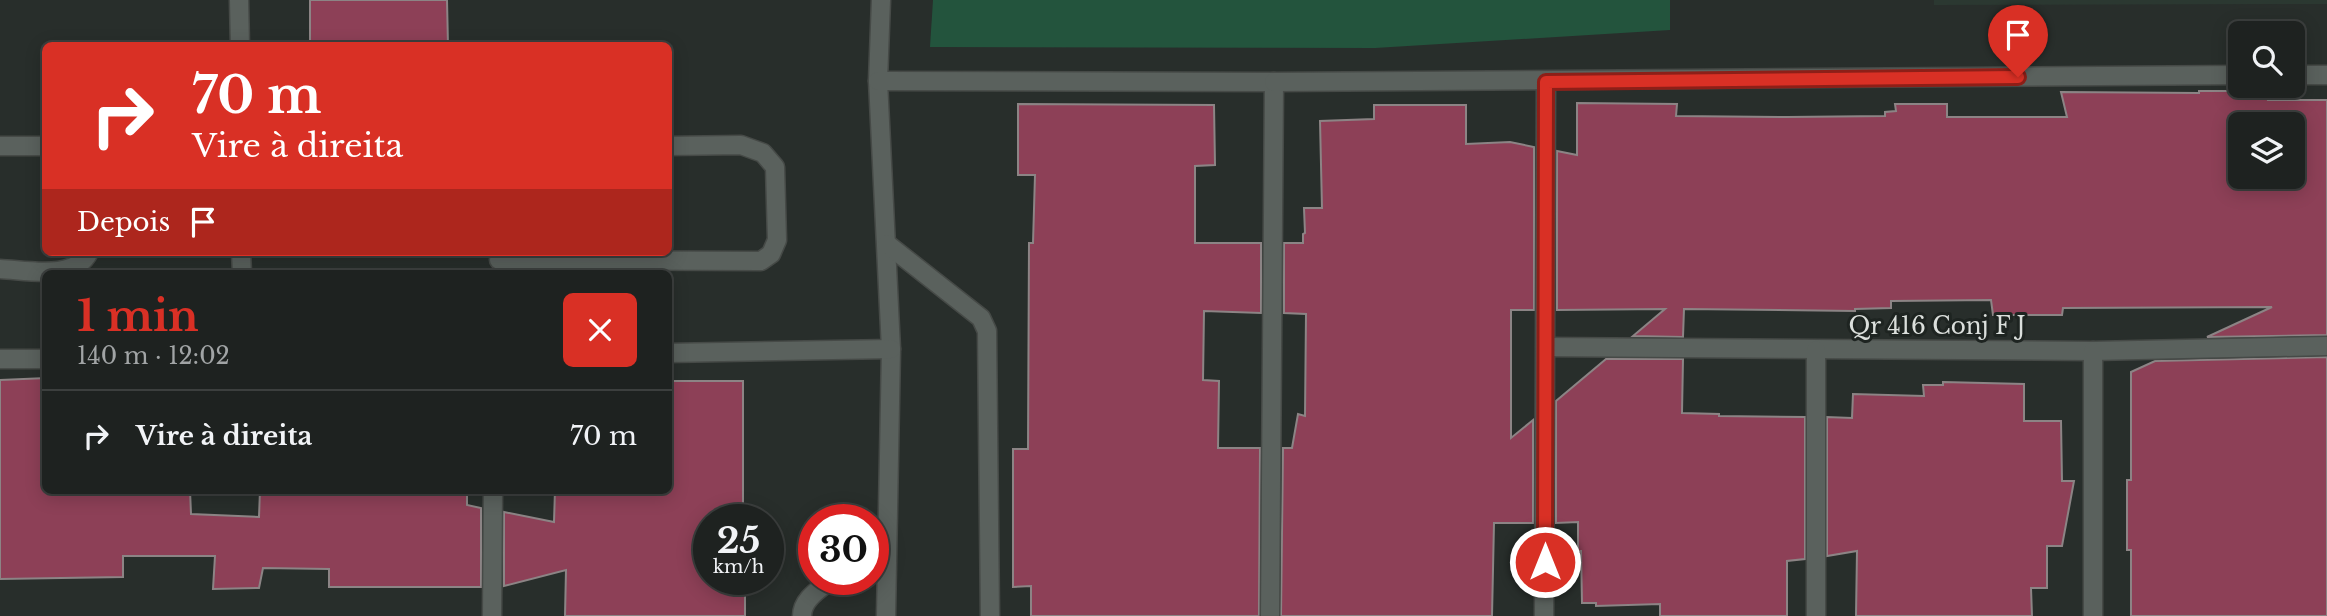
<!DOCTYPE html>
<html lang="pt">
<meta charset="utf-8">
<style>
:root{--surface:#1e2220;--page:#2b2f2d;--text:#f1f3f6;--muted:#a1a4a5;--line:#3c3f3e;--accent:#d93025}
body{margin:0;font-family:"Libre Baskerville",serif;background:var(--page);color:var(--text);height:100vh;display:flex;flex-direction:column;font-size:26px;white-space:nowrap}
*{box-sizing:border-box;margin:0}
p{font-size:23px;color:var(--muted)}
.icon{flex:none;width:38px;height:38px;fill:none;stroke:currentColor;stroke-width:2;stroke-linecap:round;stroke-linejoin:round}
.map{position:relative;flex:1;overflow:hidden}
.panel{position:absolute;left:42px;top:270px;width:630px;height:224px;display:flex;flex-direction:column;background:var(--surface);border-radius:10px;box-shadow:0 4px 18px #0003,0 0 0 2px var(--line)}
.panel>*{flex:none}
.guide{position:absolute;left:42px;top:42px;width:630px;height:214px;border-radius:10px;box-shadow:0 4px 18px #0003,0 0 0 2px var(--line);background:#d93025;color:#fff;overflow:hidden}
.tools{position:absolute;left:2228px;top:21px;display:grid;gap:14px}
.tools a{display:grid;place-items:center;width:77px;height:77px;border-radius:10px;background:var(--surface);box-shadow:0 4px 18px #0003,0 0 0 2px var(--line);font-size:35px}
.speed{position:absolute;left:693px;top:504px;display:flex;gap:14px;font-size:35px;font-weight:700;text-align:center}
.speed>*{display:grid;place-content:center;width:91px;height:91px;border-radius:50%;background:var(--surface);box-shadow:0 4px 18px #0003,0 0 0 2px var(--line);line-height:1}
.speed small{font-size:18px;font-weight:400}
.speed .limit{border:10px solid #d22;background:#fff;color:#111}
.pin{position:absolute;display:grid;place-items:center;width:60px;height:60px;color:#fff;margin:-72px -30px;border-radius:50% 50% 50% 0;rotate:-45deg;box-shadow:0 0 7px #0007}
.pin .icon{rotate:45deg}
.me{position:absolute;width:77px;margin:-38px;rotate:0deg;stroke-linejoin:round;filter:drop-shadow(0 0 5px #0008)}
.turn{display:flex;align-items:center;gap:24px;height:147px;padding:0 35px;font-size:32px}
.turn .icon{width:91px;height:91px;stroke-width:2.5}
.turn b{display:block;font-size:49px;line-height:60px}
.then{display:flex;align-items:center;height:66px;padding:0 35px;background:#0003;gap:14px;font-size:26px}
.round{display:grid;place-items:center;flex:none;width:74px;height:74px;border-radius:10px;background:var(--page)}
.summary{display:flex;align-items:center;justify-content:space-between;height:119px;padding:0 35px}
h1{font-size:42px;font-weight:700;line-height:52px;color:var(--accent)}
ul{padding:0;list-style:none}
li{display:flex;align-items:center;gap:21px;height:91px;padding:0 35px;border-top:2px solid var(--line)}
li div{flex:1}
li b{display:block;font-size:26px}
li em{font-style:normal}
.map>svg:first-child{display:block}
</style>
<div class="map">
<svg width="2327" height="616" viewBox="0 0 2327 616">
<rect width="100%" height="100%" fill="#282e2b"/>
<polygon fill="#2b3831" points="1934,0 2327,0 2327,4 1934,5"/>
<polygon fill="#23543d" points="933,0 1670,0 1670,30 1375,48 930,47"/>
<g fill="#8d4057" stroke="#8c8485" stroke-width="2" fill-rule="evenodd">
<polygon points="310,0 447,0 448,46 310,46"/>
<path d="M2199 91H2269L2268 100H2327V335L2207 337 2272 307 2063 308 2062 315H1993L1991 300 1891 301V308L1855 309V311L1684 309 1683 337 1633 336 1665 309 1557 310V151L1577 155V103L1677 104 1676 116 1787 117 1885 116V112L1896 111 1895 104H1947V117H2067L2061 92 2199 93ZM2240 124H2292V177H2240Z"/>
<polygon points="1018,104 1214,105 1215,165 1195,166 1195,243 1261,243 1261,313 1204,311 1203,380 1219,381 1218,448 1260,448 1259,616 1031,616 1031,586 1013,587 1013,449 1028,449 1029,243 1033,243 1035,175 1018,175"/>
<polygon points="1374,105 1466,105 1466,144 1510,142 1534,147 1534,310 1511,310 1511,438 1533,420 1533,523 1494,523 1492,616 1281,616 1283,448 1292,448 1298,414 1305,416 1306,314 1284,313 1284,243 1303,243 1303,234 1305,233 1304,208 1322,208 1320,121 1374,119"/>
<polygon points="2327,357 2327,616 2131,616 2131,550 2127,550 2127,480 2131,480 2131,372 2155,361"/>
<polygon points="1606,359 1683,359 1682,413 1719,414 1719,416 1805,417 1805,559 1787,561 1787,616 1660,616 1660,604 1596,606 1596,603 1582,603 1581,551 1578,551 1578,522 1556,523 1556,401"/>
<polygon points="46,378 46,490 190,490 191,514 259,517 260,490 467,490 467,505 481,508 481,587 329,587 329,569 263,568 259,588 213,589 215,556 123,556 123,577 0,579 0,380"/>
<polygon points="668,381 743,381 743,520 709,520 709,579 745,579 745,616 565,616 566,570 504,586 504,512 554,522 555,490 668,490"/>
<polygon points="1943,382 2024,384 2024,421 2061,421 2062,481 2074,481 2062,546 2047,546 2047,588 2031,588 2032,616 1856,616 1857,551 1827,556 1827,417 1852,418 1853,394 1924,396 1923,385 1943,385"/>
</g>
<g fill="none" stroke-linecap="round" stroke-linejoin="round">
<defs>
<g id="minor">
<polyline points="239,0 240,46"/>
<polyline points="881,0 878,81 891,349 886,616"/>
<polyline points="2292,75 2327,75"/>
<polyline points="878,81 1274,82 1270,616"/>
<polyline points="1274,82 2240,75"/>
<polyline points="0,146 46,146"/>
<polyline points="887,244 981,318 987,331 990,616"/>
<polyline points="241,252 242,273"/>
<polyline points="499,260 761,261 771,254 777,240 775,167 763,153 741,145 668,146"/>
<path d="M0 269C27 270 75 281 89 252"/>
<polyline points="1546,347 2093,351 2327,346"/>
<polyline points="2093,351 2093,616"/>
<polyline points="668,353 891,349"/>
<polyline points="0,359 46,359"/>
<polyline points="492,616 493,490"/>
<path d="M802 616C802 599 820 589 832 579"/>
<polyline points="1544,616 1546,81"/>
<polyline points="1816,616 1816,350"/>
</g>
</defs>
<use href="#minor" stroke="#464a47" stroke-width="21"/>
<use href="#minor" stroke="#5a615d" stroke-width="18"/>
</g>
<g fill="none" stroke-linecap="round" stroke-linejoin="round">
<defs>
<polyline id="route" points="1545,562 1546,82 2018,77"/>
</defs>
<use href="#route" stroke="#8d1f18" stroke-width="18"/>
<use href="#route" stroke="#d93025" stroke-width="12"/>
</g>
<g text-anchor="middle" stroke-width="6" stroke-linejoin="round" paint-order="stroke">
<g font-size="23" fill="#dbdfdc" stroke="#1e2421">
<text x="1937" y="334">Qr 416 Conj F J</text>
</g>
</g>
</svg>
<div class="tools">
<a><svg class="icon" aria-label="search" viewBox="0 0 24 24"><circle cx="10" cy="10" r="6"/><path d="M15 15l6 6"/></svg></a>
<a><svg class="icon" aria-label="layers" viewBox="0 0 24 24"><path d="M12 4l9 5-9 5-9-5zM3 14l9 5 9-5"/></svg></a>
</div>
<div class="speed"><div>25<small>km/h</small></div><div class="limit">30</div></div>
<div class="pin" style="left:2018px;top:77px;background:#d93025"><svg class="icon" aria-label="arrive" viewBox="0 0 24 24"><path d="M6 21V4h12l-3 4 3 4H6"/></svg></div>
<svg class="me" style="left:1545px;top:562px" viewBox="-20 -20 40 40"><circle r="17" fill="#d93025" stroke="#fff" stroke-width="3"/><path d="M0-11L8 9 0 5-8 9z" fill="#fff"/></svg>
<div class="guide">
<div class="turn"><svg class="icon" aria-label="right" viewBox="0 0 24 24"><path d="M7 20v-9h11M14 6l5 5-5 5"/></svg><div><b>70 m</b>Vire à direita</div></div>
<div class="then">Depois<svg class="icon" aria-label="arrive" viewBox="0 0 24 24"><path d="M6 21V4h12l-3 4 3 4H6"/></svg></div>
</div>
<section class="panel">
<div class="summary"><div><h1>1 min</h1><p>140 m · 12:02</p></div><a class="round" style="background:#d93025;color:#fff"><svg class="icon" aria-label="close" viewBox="0 0 24 24"><path d="M6 6l12 12M18 6L6 18"/></svg></a></div>
<ul>
<li><svg class="icon" aria-label="right" viewBox="0 0 24 24"><path d="M7 20v-9h11M14 6l5 5-5 5"/></svg><div><b>Vire à direita</b></div><em>70 m</em></li>
</ul>
</section>
</div>
